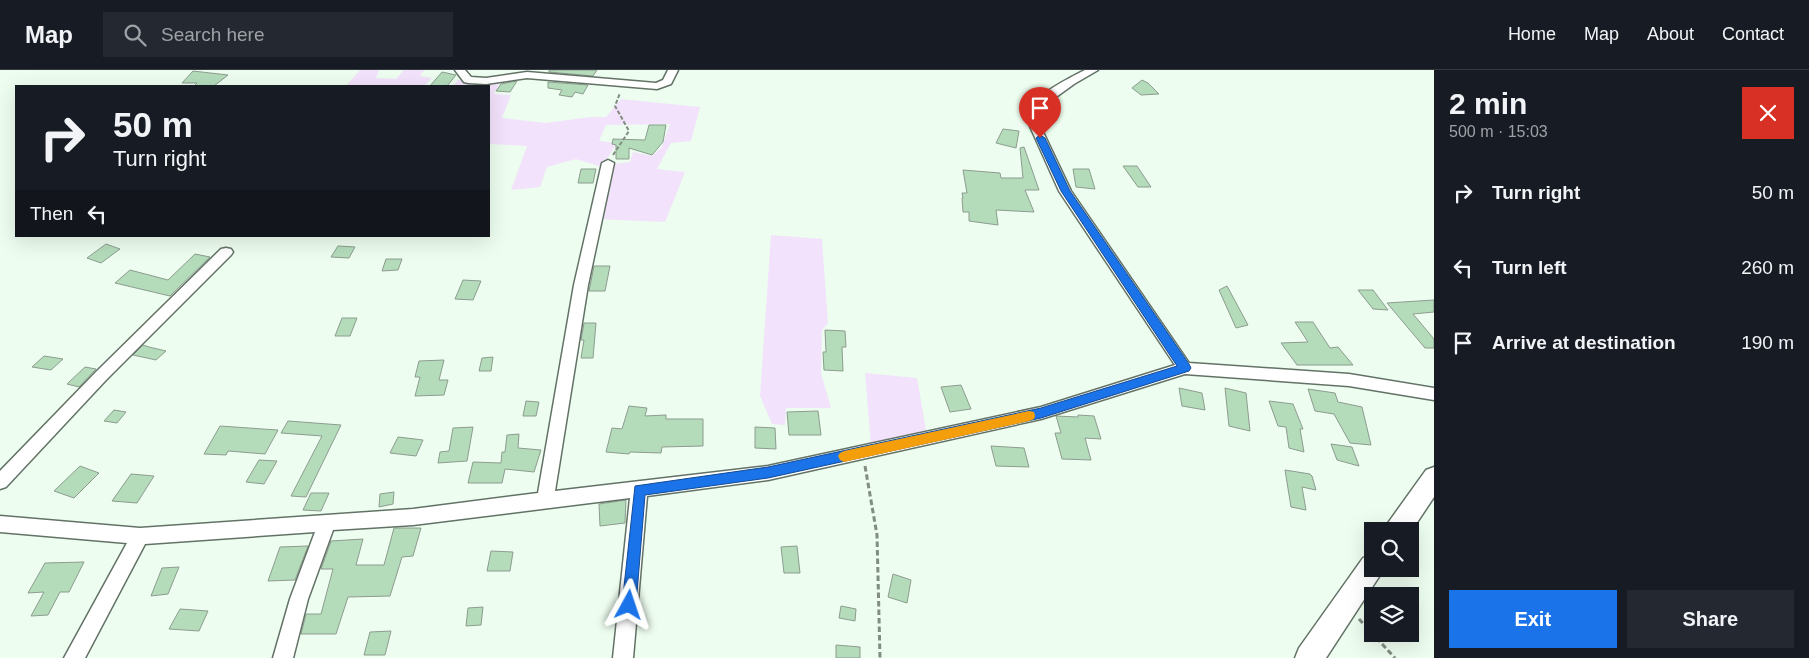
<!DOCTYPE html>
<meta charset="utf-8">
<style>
:root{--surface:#171b24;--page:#242831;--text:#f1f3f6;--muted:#9ea1a6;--line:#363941;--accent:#1a73e8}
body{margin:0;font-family:Arial,sans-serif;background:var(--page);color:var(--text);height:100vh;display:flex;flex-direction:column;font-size:19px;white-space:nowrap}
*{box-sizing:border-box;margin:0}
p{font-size:16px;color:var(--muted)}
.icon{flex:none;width:28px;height:28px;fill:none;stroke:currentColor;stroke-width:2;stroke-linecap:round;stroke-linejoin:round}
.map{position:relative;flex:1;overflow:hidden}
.details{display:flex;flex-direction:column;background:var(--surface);width:375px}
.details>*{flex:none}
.guide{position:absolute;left:15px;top:15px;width:475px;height:152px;border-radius:0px;box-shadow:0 5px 20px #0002;background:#171b24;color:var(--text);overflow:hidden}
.tools{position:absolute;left:1364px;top:452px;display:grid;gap:10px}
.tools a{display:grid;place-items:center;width:55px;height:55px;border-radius:0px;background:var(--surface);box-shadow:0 5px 20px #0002;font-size:25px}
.pin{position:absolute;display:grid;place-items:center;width:42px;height:42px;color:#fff;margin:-51px -21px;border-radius:50% 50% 50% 0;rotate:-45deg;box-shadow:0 0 5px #0007}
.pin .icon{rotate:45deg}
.me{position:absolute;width:55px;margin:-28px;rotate:5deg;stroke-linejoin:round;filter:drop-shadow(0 0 4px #0008)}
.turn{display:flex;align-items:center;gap:18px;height:105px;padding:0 15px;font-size:22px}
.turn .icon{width:65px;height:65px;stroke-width:2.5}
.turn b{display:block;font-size:35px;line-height:42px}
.then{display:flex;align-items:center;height:48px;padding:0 15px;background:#0003;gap:10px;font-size:19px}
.round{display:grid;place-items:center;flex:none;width:52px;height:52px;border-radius:0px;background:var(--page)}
.summary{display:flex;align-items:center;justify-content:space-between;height:85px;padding:0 15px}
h1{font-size:30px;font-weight:600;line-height:38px}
.primary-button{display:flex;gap:10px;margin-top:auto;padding:10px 15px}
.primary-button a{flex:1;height:58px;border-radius:0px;background:var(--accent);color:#fff;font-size:20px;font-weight:600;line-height:58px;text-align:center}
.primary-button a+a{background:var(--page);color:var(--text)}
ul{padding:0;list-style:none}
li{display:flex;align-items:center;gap:15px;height:75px;padding:0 15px}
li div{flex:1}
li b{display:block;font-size:19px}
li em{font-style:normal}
header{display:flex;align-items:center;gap:30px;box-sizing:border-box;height:70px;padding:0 25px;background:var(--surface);border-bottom:1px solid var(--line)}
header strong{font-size:24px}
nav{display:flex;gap:28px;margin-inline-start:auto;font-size:18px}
.search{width:350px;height:45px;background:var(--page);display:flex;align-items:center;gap:12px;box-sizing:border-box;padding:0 18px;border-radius:0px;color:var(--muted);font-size:19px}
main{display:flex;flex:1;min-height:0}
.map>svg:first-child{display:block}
</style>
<header>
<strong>Map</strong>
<div class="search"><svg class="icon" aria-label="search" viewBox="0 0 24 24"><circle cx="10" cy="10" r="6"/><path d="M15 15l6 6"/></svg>Search here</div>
<nav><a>Home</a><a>Map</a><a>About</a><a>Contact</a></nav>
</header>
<main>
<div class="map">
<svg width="1434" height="588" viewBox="0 0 1434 588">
<rect width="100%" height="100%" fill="#edfdef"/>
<g fill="#f2e2fb">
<polygon points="360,0 379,0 376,8 396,9 404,0 424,0 420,6 432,8 424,16 346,16"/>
<polygon points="458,10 500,12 494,24 511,25 502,48 546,53 590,47 606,47 621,29 700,37 691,71 671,73 657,99 685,102 665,152 597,149 613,94 630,92 633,82 652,86 662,77 670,54 606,55 599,71 617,73 602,97 576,89 547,97 540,117 511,120 527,76 489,74 489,16 453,16"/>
<polygon points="771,165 822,169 828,253 822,260 821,303 831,338 786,338 785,355 772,354 760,326"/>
<polygon points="865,303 917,308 926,360 871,375"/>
</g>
<g fill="#b4dcbb" stroke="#8d9c8f">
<polygon points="549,0 597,0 593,6 549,2"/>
<polygon points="193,1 228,5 214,16 194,16 197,13 182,13"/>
<polygon points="442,2 456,5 447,16 430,16"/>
<polygon points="1142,10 1148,13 1159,24 1141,25 1132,18"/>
<polygon points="517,11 510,22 496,21 501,14"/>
<polygon points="548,12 588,15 583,24 575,22 572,27 559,25 562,20 548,18"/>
<polygon points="649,55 666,55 663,72 652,85 629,78 629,89 616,89 616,75 612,74 613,69 645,70"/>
<polygon points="1003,59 1019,61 1016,78 996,73"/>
<polygon points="1024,77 1039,120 1025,120 1034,142 996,140 998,155 969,151 969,142 963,142 962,128 963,128 962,123 967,123 963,100 1000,103 1001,108 1023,108 1020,78"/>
<polygon points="1123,96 1137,96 1151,117 1138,117"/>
<polygon points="581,99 596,99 593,113 578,113"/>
<polygon points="1073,99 1089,99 1095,119 1076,117"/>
<polygon points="106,174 120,179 101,193 87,188"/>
<polygon points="338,176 355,177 349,188 331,187"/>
<polygon points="195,184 210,187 170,226 115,213 130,200 168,210"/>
<polygon points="386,189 402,189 398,200 382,201"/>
<polygon points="594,196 610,196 605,221 589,221"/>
<polygon points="463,210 481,211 473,230 455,229"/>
<polygon points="1227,216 1248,255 1236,258 1219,220"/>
<polygon points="1358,220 1373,220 1388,240 1373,239"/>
<polygon points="1434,230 1434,242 1413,244 1434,269 1434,278 1425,278 1387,233"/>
<polygon points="342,248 357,248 350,266 335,266"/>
<polygon points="1295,252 1313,252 1330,278 1338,277 1353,295 1297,295 1281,273 1308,272"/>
<polygon points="584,253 596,253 593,288 581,288 584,270 581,270"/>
<polygon points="825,260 845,261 846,277 842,277 843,301 824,300 823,282 826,282"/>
<polygon points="143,275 149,277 166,281 156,290 133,285"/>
<polygon points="44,286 63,289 51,300 32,297"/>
<polygon points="493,287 491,301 479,301 482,288"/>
<polygon points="444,290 439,310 448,310 444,325 415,326 420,307 415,307 419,291"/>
<polygon points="85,297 96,299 79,317 67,314"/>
<polygon points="961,315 971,339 950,342 941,317"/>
<polygon points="1179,318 1202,323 1205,340 1182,336"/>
<polygon points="1225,318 1246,323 1250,361 1229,356"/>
<polygon points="1308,319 1335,323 1338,332 1362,337 1371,375 1350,373 1334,344 1315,341"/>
<polygon points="526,331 539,332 536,346 523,346"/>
<polygon points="1269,331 1293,334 1303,359 1300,359 1304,382 1289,378 1286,357 1278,356"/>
<polygon points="629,336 647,338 645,346 666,345 666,349 703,349 703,376 662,377 661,383 630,382 629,384 606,382 612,358 622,359"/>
<polygon points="114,340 126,342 117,353 104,351"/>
<polygon points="818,341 821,365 789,365 787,342"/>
<polygon points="1078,345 1094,346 1101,369 1085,368 1091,390 1062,389 1055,363 1061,363 1056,346 1078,347"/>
<polygon points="288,351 341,355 306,427 291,426 322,366 281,363"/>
<polygon points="220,356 263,359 278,360 265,384 228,381 226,385 204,384"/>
<polygon points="473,357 467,391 438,393 440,382 449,381 453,358"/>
<polygon points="755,357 775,358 776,379 755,378"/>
<polygon points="519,364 518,378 541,380 534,402 505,399 502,413 468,413 473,392 501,393 502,382 505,382 507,365"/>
<polygon points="398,367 423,370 416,386 390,383"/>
<polygon points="1331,374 1352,377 1359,396 1337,390"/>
<polygon points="991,376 1024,378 1029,397 996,396"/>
<polygon points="259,390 277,391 264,414 246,412"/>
<polygon points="80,396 99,403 74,428 54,421"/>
<polygon points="1285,400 1310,404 1312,406 1316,420 1302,417 1306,440 1291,437"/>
<polygon points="131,404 154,406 137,433 112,431"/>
<polygon points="394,422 393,434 379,437 380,424"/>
<polygon points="311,423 329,423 321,441 303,440"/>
<polygon points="626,430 625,453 600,456 599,434"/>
<polygon points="394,458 421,458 413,486 402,487 390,526 348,527 336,564 301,564 306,544 321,544 333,499 321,499 331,471 363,469 356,495 384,495"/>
<polygon points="308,476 295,510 268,511 280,477"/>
<polygon points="797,476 800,503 784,503 781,477"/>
<polygon points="491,481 513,482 510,501 487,501"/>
<polygon points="84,492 69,522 60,522 48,545 31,546 44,522 28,523 45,493"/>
<polygon points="179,497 168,524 151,526 162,498"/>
<polygon points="893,504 911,510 907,533 888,527"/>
<polygon points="841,536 856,539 855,551 839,548"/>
<polygon points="483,537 481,555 466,556 468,538"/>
<polygon points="180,539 208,541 199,561 169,559"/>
<polygon points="391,561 385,585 364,585 370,562"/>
<polygon points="836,575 860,577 860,588 836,588"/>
</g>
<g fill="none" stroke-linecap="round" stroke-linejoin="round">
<defs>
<g id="street">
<polygon points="455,0 465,0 471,7 486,8 527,2 656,13 663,10 668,0 678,0 671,14 657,19 527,8 486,14 468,13 464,12"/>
<path d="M1085 0H1098L1074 14 1034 43 1071 121 1189 293 1349 304 1434 318V330L1349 316 1185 304 1041 349 768 410 647 426 633 588H613L630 428 413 455 333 460 308 529 293 588H273L290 529 315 462 145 474 85 588H64L127 473 0 462V446L140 458 413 439 538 423 574 215 602 93 608 90 614 93 588 215 555 421 768 396 1041 337 1175 295 1059 121 1024 43C1034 26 1067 9 1085 0Z"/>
<polygon points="226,178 231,179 233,182 231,185 106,310 6,417 0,419 0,401 96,302 221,179"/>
</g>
<g id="secondary">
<polygon points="1434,397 1434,427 1410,463 1410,461 1385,461 1388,453 1426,400"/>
<polygon points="1372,484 1372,499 1384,499 1326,588 1295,588 1299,578 1363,488"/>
</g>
</defs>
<use href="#street" stroke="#637266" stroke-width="3"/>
<use href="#secondary" stroke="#637266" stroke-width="3"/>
<polyline stroke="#818c83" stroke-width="2" stroke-dasharray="4 2" stroke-linecap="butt" points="613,85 629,61 615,36 620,23"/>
<g stroke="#818c83" stroke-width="3" stroke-dasharray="5.5 3" stroke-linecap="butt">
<polyline points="865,396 877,465 880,588"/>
<polyline points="1359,549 1395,588"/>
</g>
<use href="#street" fill="#fff" fill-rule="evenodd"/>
<use href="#secondary" fill="#fff" fill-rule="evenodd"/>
</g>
<polygon fill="#1a73e8" stroke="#114b97" points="1040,65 1045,68 1070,121 1189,294 1191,298 1189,301 1041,348 768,408 645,425 636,535 634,540 629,542 624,540 622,535 635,416 768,397 1041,338 1177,296 1061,121 1036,68"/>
<polygon fill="#f59e0b" points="1029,341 1034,342 1035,346 1034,349 1029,351 844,392 840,390 838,386 840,383 844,381"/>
</svg>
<div class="tools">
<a><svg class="icon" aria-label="search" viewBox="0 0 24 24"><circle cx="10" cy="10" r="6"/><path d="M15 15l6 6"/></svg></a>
<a><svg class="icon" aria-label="layers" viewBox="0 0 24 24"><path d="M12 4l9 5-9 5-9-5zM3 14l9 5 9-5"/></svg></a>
</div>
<div class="pin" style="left:1040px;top:68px;background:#d93025"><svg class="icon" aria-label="arrive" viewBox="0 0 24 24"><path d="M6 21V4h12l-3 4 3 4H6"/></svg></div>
<svg class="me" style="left:629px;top:535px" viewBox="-20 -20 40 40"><path d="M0-17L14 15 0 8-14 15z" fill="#1a73e8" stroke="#fff" stroke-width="4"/></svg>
<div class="guide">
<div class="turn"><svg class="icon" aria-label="right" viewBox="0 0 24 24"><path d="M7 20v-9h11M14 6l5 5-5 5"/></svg><div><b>50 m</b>Turn right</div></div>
<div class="then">Then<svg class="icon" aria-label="left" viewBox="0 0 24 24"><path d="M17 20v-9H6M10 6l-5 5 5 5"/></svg></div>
</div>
</div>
<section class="details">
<div class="summary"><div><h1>2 min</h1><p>500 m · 15:03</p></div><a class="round" style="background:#d93025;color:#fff"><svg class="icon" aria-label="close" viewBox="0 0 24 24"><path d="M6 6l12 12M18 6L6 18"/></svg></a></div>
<ul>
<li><svg class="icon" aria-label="right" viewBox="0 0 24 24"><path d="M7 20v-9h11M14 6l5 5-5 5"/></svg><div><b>Turn right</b></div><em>50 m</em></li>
<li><svg class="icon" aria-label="left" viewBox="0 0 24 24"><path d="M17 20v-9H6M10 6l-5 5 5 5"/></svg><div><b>Turn left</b></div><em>260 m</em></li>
<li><svg class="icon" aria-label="arrive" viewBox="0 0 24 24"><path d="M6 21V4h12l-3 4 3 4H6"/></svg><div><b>Arrive at destination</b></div><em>190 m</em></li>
</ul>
<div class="primary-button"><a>Exit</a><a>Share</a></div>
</section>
</main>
